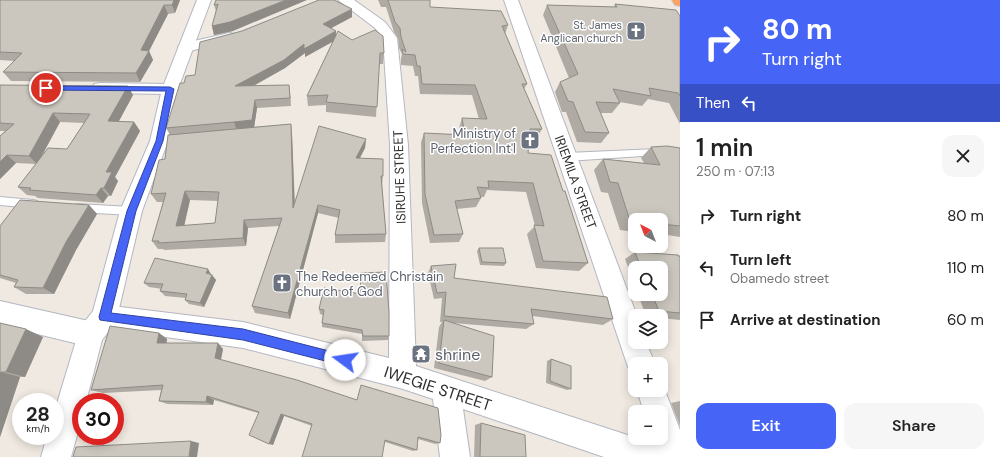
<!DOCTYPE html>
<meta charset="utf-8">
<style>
:root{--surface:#fff;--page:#f6f6f6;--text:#222;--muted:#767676;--accent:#4665f7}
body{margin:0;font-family:"DM Sans",sans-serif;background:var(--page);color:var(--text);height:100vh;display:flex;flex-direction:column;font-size:15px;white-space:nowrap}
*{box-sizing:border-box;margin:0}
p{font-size:13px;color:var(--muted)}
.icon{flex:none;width:22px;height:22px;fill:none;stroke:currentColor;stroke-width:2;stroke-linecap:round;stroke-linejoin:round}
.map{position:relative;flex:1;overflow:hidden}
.details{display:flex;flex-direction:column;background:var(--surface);width:320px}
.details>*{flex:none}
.hud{background:#4665f7;color:#fff;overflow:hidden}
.needle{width:26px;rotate:318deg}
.tools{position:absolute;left:628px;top:213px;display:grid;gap:8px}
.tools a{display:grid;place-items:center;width:40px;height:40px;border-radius:8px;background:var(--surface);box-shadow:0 2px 10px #0003;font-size:20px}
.speed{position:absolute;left:12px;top:393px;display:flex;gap:8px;font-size:20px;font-weight:700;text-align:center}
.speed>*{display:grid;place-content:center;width:52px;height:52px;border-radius:50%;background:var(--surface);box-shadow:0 2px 10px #0003;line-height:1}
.speed small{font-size:10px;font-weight:400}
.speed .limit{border:6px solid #d22;background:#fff;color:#111}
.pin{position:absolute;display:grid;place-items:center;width:34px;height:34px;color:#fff;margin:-17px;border:2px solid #fff;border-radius:50%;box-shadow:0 1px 4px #0007}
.me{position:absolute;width:44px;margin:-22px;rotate:284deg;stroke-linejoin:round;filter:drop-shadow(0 0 3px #0008)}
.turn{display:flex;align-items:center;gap:14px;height:84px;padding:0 16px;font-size:18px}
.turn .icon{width:52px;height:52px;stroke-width:2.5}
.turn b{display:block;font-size:28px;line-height:34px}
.then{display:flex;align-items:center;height:38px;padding:0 16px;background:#0003;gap:8px;font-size:15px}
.round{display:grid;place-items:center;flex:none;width:42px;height:42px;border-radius:12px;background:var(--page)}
.head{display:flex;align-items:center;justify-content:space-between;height:68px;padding:0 16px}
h1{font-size:24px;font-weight:600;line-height:30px}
.button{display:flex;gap:8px;margin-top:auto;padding:8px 16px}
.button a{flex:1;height:46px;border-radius:12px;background:var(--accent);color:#fff;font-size:16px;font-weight:600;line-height:46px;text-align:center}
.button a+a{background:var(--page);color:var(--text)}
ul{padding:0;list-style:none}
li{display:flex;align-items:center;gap:12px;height:52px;padding:0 16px}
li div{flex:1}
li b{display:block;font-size:15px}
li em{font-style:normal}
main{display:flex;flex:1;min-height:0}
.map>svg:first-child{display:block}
</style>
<main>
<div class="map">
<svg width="680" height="457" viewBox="0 0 680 457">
<rect width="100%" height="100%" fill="#efe9e1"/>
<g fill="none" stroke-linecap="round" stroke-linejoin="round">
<defs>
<g id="lane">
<polygon points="657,149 680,151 680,159 657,155 567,161 562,157 567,153"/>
<polygon points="0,197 33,200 37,201 38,204 37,207 33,208 0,205"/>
<polygon points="78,204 131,207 135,208 136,211 135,214 131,215 78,212 74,211 73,208 74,205"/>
</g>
<g id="street">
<polygon points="338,0 354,0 385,22 397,38 408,145 416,366 655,444 653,438 661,438 661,412 644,412 637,390 661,390 661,380 680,430 680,457 604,457 463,409 470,457 440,457 433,399 403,389 243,348 102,328 104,334 100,343 91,347 0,325 0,301 93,322 91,317 95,308 104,305 243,322 389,358 390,145 383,38 375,28"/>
<polygon points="504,0 518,0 637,316 635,316 635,342 646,342 655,364 635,364 635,375 631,374 627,364"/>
<polygon points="229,33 234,34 236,37 234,40 186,52 181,50 178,47 181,44"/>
<polygon points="100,83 170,84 176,85 178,89 176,93 170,94 100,93 94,92 92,88 94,84"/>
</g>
<polygon id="secondary" points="197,0 211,0 178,89 168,141 142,211 117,317 113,326 102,340 86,402 81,402 81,421 71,457 41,457 47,436 55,436 55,410 78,334 82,325 93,311 120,211 150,141 162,89"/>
<polygon id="highway" points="672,0 680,0 680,6 675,5"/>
</defs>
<use href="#lane" stroke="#b4b7c1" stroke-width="2"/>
<use href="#street" stroke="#b4b7c1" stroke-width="2"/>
<use href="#secondary" stroke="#b4b7c1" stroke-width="2"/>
<use href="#highway" stroke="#c9c9c9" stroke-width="2"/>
<use href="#lane" fill="#fff" fill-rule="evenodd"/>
<use href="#street" fill="#fff" fill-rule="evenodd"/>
<use href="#secondary" fill="#fff" fill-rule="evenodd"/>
<use href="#highway" fill="#fca45f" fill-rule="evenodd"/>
</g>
<g fill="#afaba4" fill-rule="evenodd">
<polygon points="0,0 180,0 175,13 168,14 149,51 153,60 140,82 11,81 3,72 14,61 0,60"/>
<polygon points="216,0 233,31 214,35 212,26 216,11 214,5"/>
<polygon points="378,0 430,0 430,7 508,25 505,34 527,84 524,89 542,129 536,139 529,139 528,153 563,191 588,263 579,271 536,268 527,234 535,226 526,192 487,190 484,197 480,197 481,198 476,207 457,209 463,234 459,242 430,243 422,203 421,142 424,133 460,135 459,128 462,118 479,119 472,95 420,94 418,76 415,76 413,66 401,65 401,59 402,54 399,48 398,38 394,32 386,7 381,7"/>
<polygon points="615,4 680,16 680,124 669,103 648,99 642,106 620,102 620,103 612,113 600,113 609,133 601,143 577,142 566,112 562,112 555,92 560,82 569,78 543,15 547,5 614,7"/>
<path d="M352 9V17L331 28 336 36 352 40 384 53 383 64H379L376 117 326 112V105L308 106 307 96 333 41 305 57V53L285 68 253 86 289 85 291 106 257 108 254 127 291 124 292 134 295 204 366 139 365 148 360 158 383 176 382 185 386 234 385 242 335 243V235L339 218 318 213 290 319 255 313 252 306 279 226 248 228 246 246 164 250 163 249H158L152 241 163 202H157L151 194 165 159 170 135 166 128 184 83 195 75ZM190 200 218 201 215 223 184 226Z"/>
<path d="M0 85 133 95 119 121 134 122 140 131 115 177 118 181 111 196H108L103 203 38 198 35 196 27 195 18 187 36 164 16 163 0 179V136L5 131H0ZM60 122 84 123 67 149 41 158Z"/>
<polygon points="651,147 680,148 680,237 661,234 661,220 635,220 635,232 620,230 608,193 601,192 594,170 603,159 644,163 641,158"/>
<polygon points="89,205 97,214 76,250 54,294 26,294 14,287 16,283 0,278 0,226"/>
<polygon points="479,248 506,263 504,266 480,265 477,251"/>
<polygon points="635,252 680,256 680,320 661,318 661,316 646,316 638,294 661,294 661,268 635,268 635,286 625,259"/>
<polygon points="431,266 454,278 613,319 603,325 532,316 534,324 526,329 453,323 492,377 485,381 434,368 439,327 442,322 440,322 442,298 434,299 428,273"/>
<polygon points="360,273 389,336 388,340 362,341 362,334 322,327 322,323 323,315 320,314 319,309 360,294"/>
<polygon points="211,274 216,280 204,307 189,304 185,300 186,298 165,296 160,291 162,289 149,287 144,283"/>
<polygon points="0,323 43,337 25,377 20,377 0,437"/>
<polygon points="159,333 167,339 167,343 223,349 221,360 440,443 435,444 418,439 417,450 413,451 385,442 312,426 284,416 273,445 258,413 214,400 213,405 167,404 159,401 161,390 103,393 91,390"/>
<polygon points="551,359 571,389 567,390 546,383 547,361"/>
<polygon points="680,401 680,426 671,403"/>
<polygon points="481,423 526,457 474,457 475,425"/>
</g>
<g fill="#8e8b86">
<polygon points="174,0 180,0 175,13 172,5"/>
<polygon points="286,0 307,0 233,31 214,35 212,26"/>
<polygon points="164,5 168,14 149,51 153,60 140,82 136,73 141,50"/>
<polygon points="352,9 352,17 324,32 323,24"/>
<polygon points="336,31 336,40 305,57 305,53 285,68 237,95 235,86 304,44"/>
<polygon points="289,85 290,93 291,106 290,98"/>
<polygon points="128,86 133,95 114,130 108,121"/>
<polygon points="255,100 257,108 254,128 237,131 234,122"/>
<polygon points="53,113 60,122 37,164 29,156"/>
<polygon points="134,122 140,131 115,177 118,181 111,196 104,188 106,172"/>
<polygon points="291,124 292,134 295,217 293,208"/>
<polygon points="366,139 365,148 355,167 356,158"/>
<polygon points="7,155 16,163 0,179 0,162"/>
<polygon points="101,188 108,196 103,203 96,195"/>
<polygon points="185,191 190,200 182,235 176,226"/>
<polygon points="89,205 97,214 76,250 54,294 43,288 66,242"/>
<polygon points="318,205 318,213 290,319 288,313"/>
<polygon points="244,220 248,228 246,246 243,238"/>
<polygon points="208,269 211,274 206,273"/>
<polygon points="212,275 216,280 204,307 200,303"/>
<polygon points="26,329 43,337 25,377 6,372"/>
<polygon points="159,333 167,339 165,348 157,343"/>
<polygon points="218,343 223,349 220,363 215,358"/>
<polygon points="1,372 20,377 0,437 0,374"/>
<polygon points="207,396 214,400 213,405 206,402"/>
<polygon points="281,414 284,416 273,445 269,444"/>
<polygon points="191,441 199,443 197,457 189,457"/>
</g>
<g fill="#cbc7bf" stroke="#8e8b86" fill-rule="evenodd">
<polygon points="0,0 174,0 172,5 164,5 141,50 149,51 136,73 3,72 22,53 0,52"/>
<polygon points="216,0 286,0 230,22 212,26 218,4 214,5"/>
<polygon points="319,0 334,0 352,9 323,24 336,31 304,49 304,44 284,60 235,86 289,85 290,98 255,100 252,120 234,122 166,128 180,83 184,83 186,76 195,75 200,42 242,31"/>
<polygon points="388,0 430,0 430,7 501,11 508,25 502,26 527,84 522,84 542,129 530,129 528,153 551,155 563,191 565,191 588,263 543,261 534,225 544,226 533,183 488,181 489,188 477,187 481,198 455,201 463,234 434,235 425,194 424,133 465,135 462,118 487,119 475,85 422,84 420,66 417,66 415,55 403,54 402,49 406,52 401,37 400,28 395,22"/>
<polygon points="615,4 676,10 680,16 680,96 678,93 649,88 651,96 613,89 620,103 596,102 609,133 585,132 573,102 568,101 560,82 578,74 547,5 617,7"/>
<polygon points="375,30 383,36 384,53 380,53 377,107 326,102 328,95 307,96 338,31 352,40"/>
<polygon points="0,85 128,86 108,121 134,122 106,172 112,172 104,188 101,188 96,195 29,190 31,188 18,187 48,148 67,149 90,114 53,113 29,156 7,155 0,162 0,136 14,124 0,123"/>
<path d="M291 124 293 208 319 126 366 139 356 158 383 159V176H381L386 234 335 235 340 210 318 205 288 313 252 306 282 218 244 220 243 238 158 243 159 241H152L166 193 151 194 159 160 165 159 168 135ZM185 191 219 192 215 223 176 226Z"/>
<polygon points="667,146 680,148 680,226 661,224 661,220 635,220 635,221 630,221 618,183 610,182 603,159 660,165 651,147"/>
<polygon points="20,200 89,205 66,242 43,288 14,287 18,280 0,275 0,226"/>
<polygon points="479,248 503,248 506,263 482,262"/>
<polygon points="635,252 678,255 678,256 680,256 680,313 659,311 652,294 661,294 661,268 641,268"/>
<polygon points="155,258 208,269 206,273 212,275 200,303 185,300 187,294 160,291 163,284 144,283"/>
<polygon points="456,264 454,278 607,297 613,319 531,309 534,324 444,316 446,292 437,293 431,266"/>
<polygon points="386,272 389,312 389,336 363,336 362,330 322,323 324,310 319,309 324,288 361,294 360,273"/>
<polygon points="444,320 494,336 492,377 439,363"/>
<polygon points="0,323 26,329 6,372 1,372 0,374"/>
<polygon points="110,326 159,333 157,343 218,343 215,358 297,380 357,400 361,385 438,408 441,435 440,443 418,437 417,450 385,440 382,457 302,457 312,424 281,414 269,444 249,435 259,412 207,396 206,402 159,401 163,385 91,390"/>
<polygon points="551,359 571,366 571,389 550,381"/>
<polygon points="481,423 525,435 526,457 480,457"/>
<polygon points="191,441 189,457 73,457 76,447"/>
</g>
<polygon fill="#4665f7" stroke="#2e42a1" points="44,86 170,87 174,89 163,141 136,211 111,313 243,329 345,355 349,357 351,360 349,364 345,366 243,340 100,320 99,317 127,211 156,141 166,91 46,90 44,89"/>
<defs>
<symbol id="church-square" viewBox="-11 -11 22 22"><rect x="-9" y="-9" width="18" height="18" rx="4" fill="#6b7280" stroke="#fff"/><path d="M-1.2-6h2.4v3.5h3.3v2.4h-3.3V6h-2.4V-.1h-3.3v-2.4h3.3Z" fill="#fff"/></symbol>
<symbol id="temple-square" viewBox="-11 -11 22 22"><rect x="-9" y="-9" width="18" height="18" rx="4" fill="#6b7280" stroke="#fff"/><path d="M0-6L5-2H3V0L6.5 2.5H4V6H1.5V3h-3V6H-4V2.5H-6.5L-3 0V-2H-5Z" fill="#fff"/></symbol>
</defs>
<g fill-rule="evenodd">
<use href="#church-square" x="625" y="20" width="22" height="22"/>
<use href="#church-square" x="519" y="129" width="22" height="22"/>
<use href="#church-square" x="271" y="272" width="22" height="22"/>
<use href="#temple-square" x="410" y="343" width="22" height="22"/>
</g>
<g text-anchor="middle" stroke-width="3" stroke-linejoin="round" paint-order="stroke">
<g font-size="11" fill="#5b616d" stroke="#fff" text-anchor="end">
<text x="622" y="29">St. James<tspan x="622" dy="13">Anglican church</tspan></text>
</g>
<g font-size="13" fill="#5b616d" stroke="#fff" text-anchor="end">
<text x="516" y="138">Ministry of<tspan x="516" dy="15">Perfection Int'l</tspan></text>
<text x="296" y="281" text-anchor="start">The Redeemed Christain<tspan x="296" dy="15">church of God</tspan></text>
</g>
<g font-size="13" fill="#2e2e2e" stroke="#fff">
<text transform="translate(399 177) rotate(-92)" y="5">ISIRUHE STREET</text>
<text transform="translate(576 182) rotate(70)" y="5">IRIEMILA STREET</text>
</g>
<g font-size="16" fill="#5b616d" stroke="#fff" text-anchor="start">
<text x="435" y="360">shrine</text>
</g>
<g font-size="16" fill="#2e2e2e" stroke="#fff">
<text transform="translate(438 388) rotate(18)" y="6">IWEGIE STREET</text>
</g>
</g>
</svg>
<div class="tools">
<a><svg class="needle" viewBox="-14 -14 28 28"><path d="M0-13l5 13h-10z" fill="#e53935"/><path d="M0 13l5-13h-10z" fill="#767676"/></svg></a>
<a><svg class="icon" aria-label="search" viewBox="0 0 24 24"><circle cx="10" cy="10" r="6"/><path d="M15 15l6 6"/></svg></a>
<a><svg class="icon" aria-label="layers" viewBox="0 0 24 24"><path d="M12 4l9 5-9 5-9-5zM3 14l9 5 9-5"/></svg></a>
<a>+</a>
<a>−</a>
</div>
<div class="speed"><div>28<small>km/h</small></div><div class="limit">30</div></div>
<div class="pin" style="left:46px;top:88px;background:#d93025"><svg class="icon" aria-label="arrive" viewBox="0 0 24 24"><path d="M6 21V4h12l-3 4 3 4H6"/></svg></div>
<svg class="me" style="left:345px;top:360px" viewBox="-20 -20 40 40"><circle r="19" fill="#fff"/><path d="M0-13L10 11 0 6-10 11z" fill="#4665f7"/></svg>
</div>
<section class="details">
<div class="hud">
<div class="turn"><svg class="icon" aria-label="right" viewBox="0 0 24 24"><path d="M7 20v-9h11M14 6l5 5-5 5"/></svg><div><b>80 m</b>Turn right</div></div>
<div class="then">Then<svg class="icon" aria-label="left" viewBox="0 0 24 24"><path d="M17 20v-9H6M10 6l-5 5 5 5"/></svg></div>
</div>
<div class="head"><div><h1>1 min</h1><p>250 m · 07:13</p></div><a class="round"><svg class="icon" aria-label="close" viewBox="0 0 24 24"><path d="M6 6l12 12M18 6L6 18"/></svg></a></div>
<ul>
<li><svg class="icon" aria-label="right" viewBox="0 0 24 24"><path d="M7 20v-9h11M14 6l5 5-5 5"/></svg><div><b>Turn right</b></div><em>80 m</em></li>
<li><svg class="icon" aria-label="left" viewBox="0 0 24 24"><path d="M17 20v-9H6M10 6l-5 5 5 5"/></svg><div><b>Turn left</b><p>Obamedo street</p></div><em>110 m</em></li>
<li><svg class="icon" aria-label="arrive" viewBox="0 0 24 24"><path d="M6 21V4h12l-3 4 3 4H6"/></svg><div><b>Arrive at destination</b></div><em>60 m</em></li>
</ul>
<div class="button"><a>Exit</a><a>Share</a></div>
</section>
</main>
